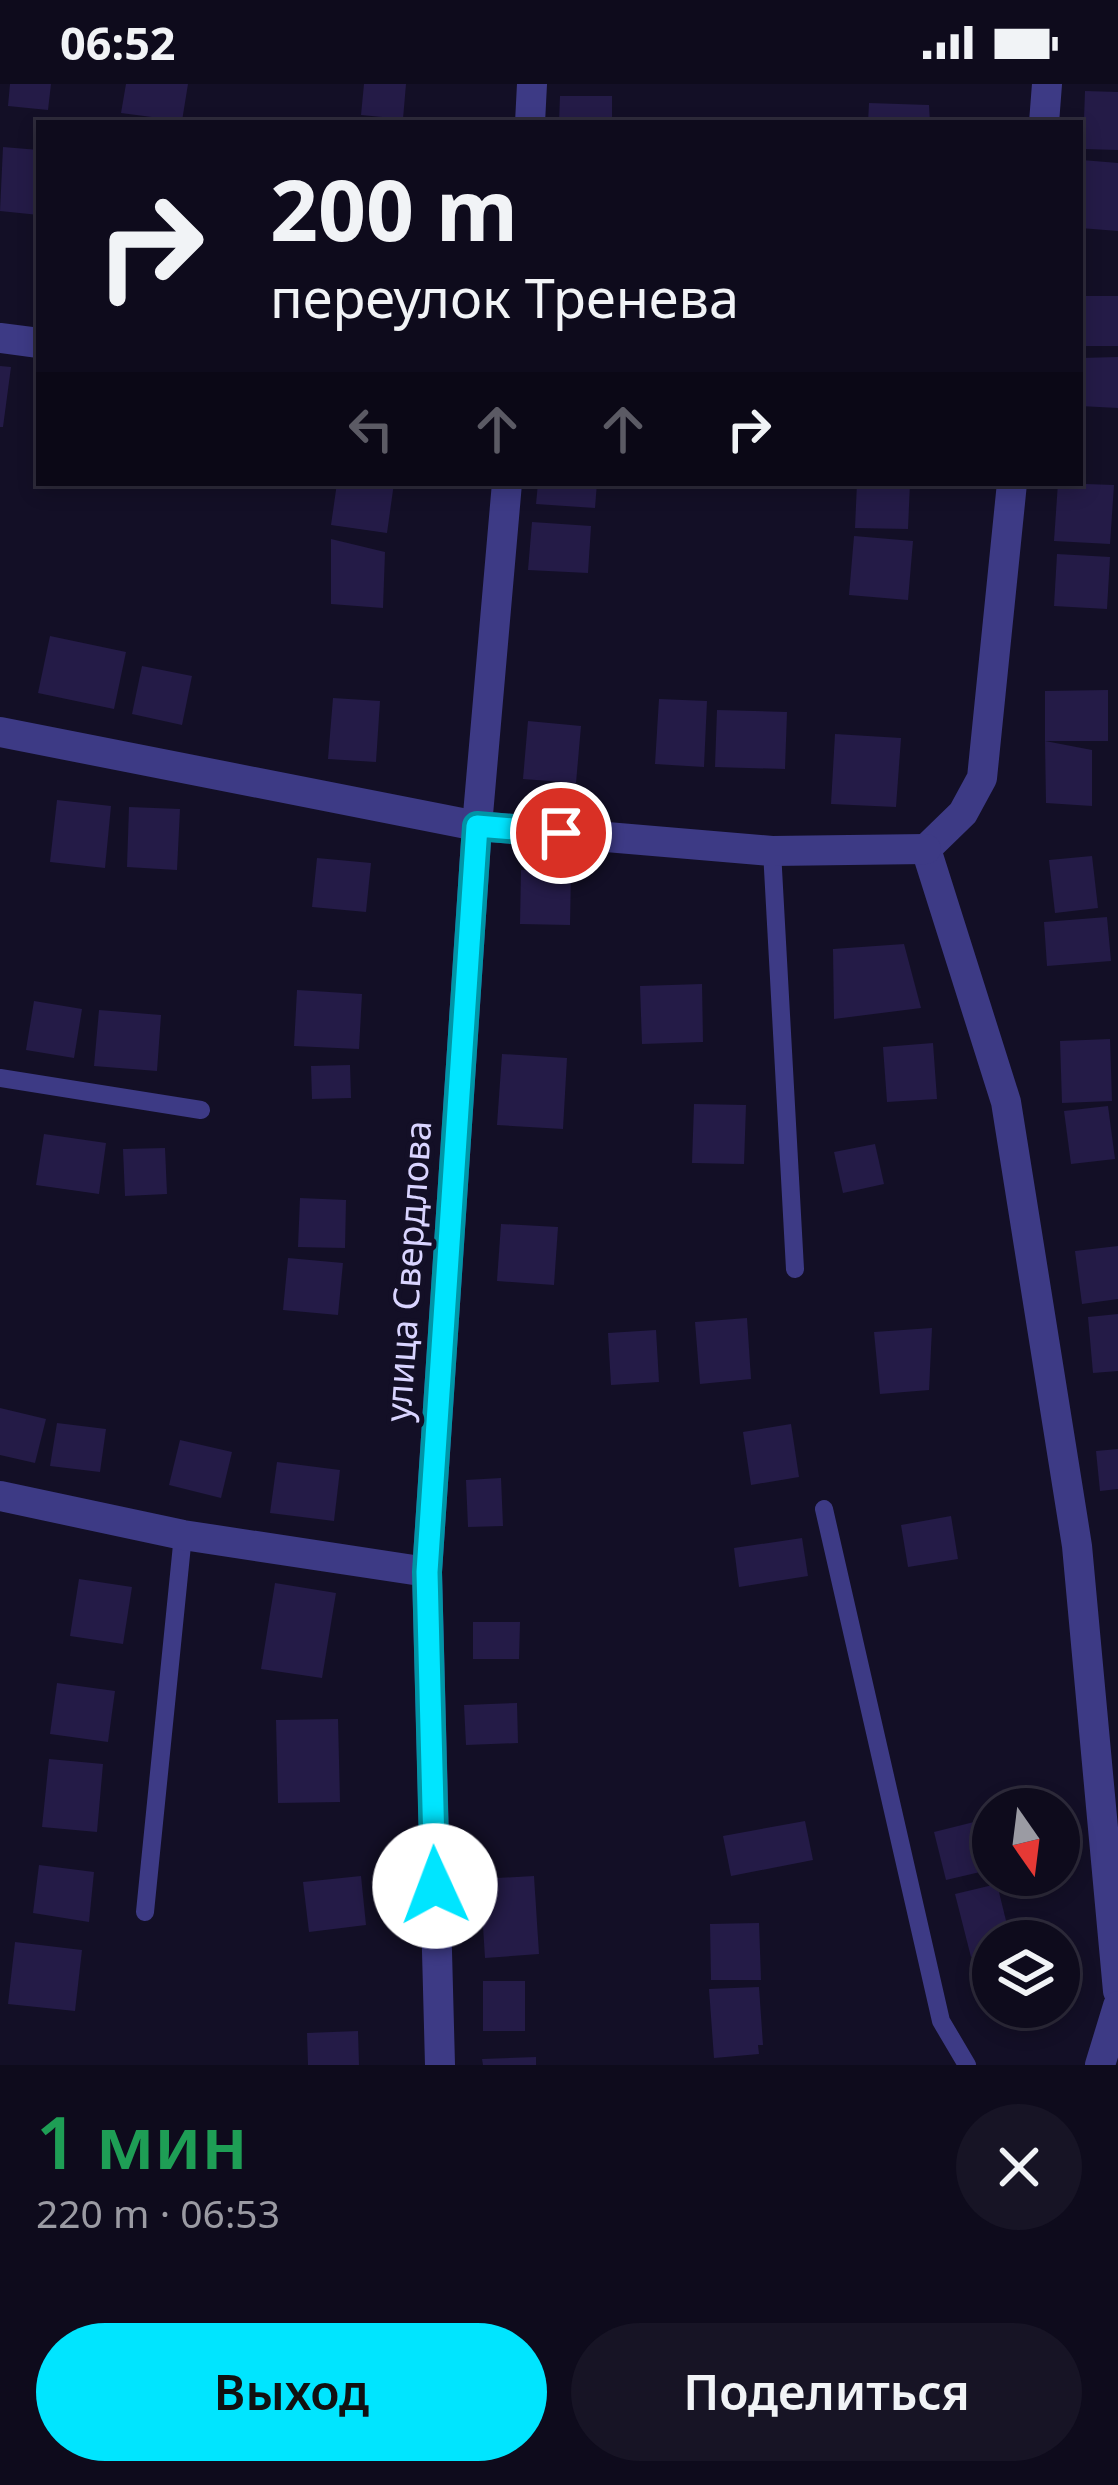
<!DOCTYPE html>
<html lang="ru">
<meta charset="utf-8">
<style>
:root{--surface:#0e0b1c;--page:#171425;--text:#f1f3f6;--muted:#9b9ba3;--line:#2e2b3b;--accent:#00e5ff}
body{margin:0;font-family:"Noto Sans",sans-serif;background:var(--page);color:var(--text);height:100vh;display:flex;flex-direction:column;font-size:45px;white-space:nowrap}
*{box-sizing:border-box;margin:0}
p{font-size:39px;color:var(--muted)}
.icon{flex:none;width:66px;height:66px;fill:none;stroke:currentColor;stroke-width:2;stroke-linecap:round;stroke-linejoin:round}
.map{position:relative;height:1981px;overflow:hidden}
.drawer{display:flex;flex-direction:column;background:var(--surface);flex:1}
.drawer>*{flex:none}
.banner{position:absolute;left:36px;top:36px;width:1047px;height:366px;border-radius:0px;box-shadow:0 6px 18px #0003,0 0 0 3px var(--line);background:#0e0b1c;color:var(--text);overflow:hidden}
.needle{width:78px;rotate:166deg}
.buttons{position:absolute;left:972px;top:1704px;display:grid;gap:24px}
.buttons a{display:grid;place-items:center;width:108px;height:108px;border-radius:50%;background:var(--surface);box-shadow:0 6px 18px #0003,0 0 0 3px var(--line);font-size:60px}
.pin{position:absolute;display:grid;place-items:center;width:102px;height:102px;color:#fff;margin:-51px;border:6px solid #fff;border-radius:50%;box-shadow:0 3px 12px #0007}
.me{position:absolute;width:132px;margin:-66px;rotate:358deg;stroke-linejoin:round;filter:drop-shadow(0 0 9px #0008)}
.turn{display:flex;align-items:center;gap:42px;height:252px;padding:0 36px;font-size:54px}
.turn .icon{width:156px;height:156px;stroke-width:2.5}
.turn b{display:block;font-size:84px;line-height:102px}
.lanes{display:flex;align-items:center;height:114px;padding:0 36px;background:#0003;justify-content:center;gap:60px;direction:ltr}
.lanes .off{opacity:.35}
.round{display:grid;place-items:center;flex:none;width:126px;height:126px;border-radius:63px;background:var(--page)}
.summary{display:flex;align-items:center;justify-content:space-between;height:204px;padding:0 36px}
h1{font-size:72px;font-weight:600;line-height:90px;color:#1e9e55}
.button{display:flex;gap:24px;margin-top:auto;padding:24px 36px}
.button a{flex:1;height:138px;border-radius:72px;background:var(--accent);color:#111;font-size:48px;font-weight:600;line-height:138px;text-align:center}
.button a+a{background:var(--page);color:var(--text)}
.status{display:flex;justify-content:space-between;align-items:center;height:84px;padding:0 60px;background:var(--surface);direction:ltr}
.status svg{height:33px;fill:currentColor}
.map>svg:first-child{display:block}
</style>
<div class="status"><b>06:52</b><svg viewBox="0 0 49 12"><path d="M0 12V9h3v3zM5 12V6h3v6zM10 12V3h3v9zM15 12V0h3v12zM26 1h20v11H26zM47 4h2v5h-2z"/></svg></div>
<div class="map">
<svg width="1118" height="1981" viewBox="0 0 1118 1981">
<rect width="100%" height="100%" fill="#130f26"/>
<g fill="#241b47">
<polygon points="10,0 51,0 48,26 8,22"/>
<polygon points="126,0 188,0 182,37 121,29"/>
<polygon points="364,0 406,0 403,35 361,31"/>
<polygon points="1085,7 1118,8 1118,66 1083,65"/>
<polygon points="560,12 612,12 612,39 559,39"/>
<polygon points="869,19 929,21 930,39 868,39"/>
<polygon points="3,63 39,66 39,131 0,127"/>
<polygon points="1082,76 1118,79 1118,147 1080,144"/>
<rect x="1080" y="212" width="38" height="50"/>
<polygon points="1118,273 1118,324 1080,322 1080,274"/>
<polygon points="0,282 11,283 3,343 0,343"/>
<polygon points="337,399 394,399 387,449 331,441"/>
<polygon points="538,399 597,399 595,424 536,420"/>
<polygon points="857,399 910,399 908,445 855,444"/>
<polygon points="1058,399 1114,401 1110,460 1054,457"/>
<polygon points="532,438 591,442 588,489 528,486"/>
<polygon points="854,452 913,457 908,516 849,511"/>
<polygon points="331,455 385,468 383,524 331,520"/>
<polygon points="1057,470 1110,473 1107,525 1054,522"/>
<polygon points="50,552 126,568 114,625 38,609"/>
<polygon points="142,582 192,592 182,641 132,630"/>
<polygon points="1108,606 1108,657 1045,657 1045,607"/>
<polygon points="333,614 380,617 376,678 328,675"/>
<polygon points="659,615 707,617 704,683 655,680"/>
<polygon points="717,626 787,628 785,685 715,683"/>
<polygon points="528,637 581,642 576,699 523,695"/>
<polygon points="835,650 901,654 896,723 831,720"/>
<polygon points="1045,657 1092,666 1092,722 1046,719"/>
<polygon points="57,716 111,722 105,784 50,778"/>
<polygon points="129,723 180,725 177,786 127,783"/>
<polygon points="1092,772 1098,824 1055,829 1049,776"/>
<polygon points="317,774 371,779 366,828 312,823"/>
<polygon points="521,786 571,787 570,841 520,840"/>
<polygon points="1107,833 1111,877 1047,882 1044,838"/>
<polygon points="904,860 921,924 834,935 833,865"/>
<polygon points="702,900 703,958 642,960 640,902"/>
<polygon points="297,906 362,910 359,965 294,962"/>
<polygon points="34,917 82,925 74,974 26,966"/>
<polygon points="99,926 161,931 157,987 94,982"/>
<polygon points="1110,955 1112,1017 1062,1019 1060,957"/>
<polygon points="933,959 937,1015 887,1018 883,963"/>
<polygon points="502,970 567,974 563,1045 497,1041"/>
<polygon points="350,981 351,1014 312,1015 311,982"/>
<polygon points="694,1020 746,1021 744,1080 692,1079"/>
<polygon points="1108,1022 1115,1075 1071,1080 1064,1027"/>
<polygon points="44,1050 106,1059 99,1110 36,1101"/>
<polygon points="875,1060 884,1100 843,1109 834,1068"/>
<polygon points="165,1064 167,1110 125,1112 123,1065"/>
<polygon points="300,1114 346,1116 345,1164 298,1163"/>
<polygon points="501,1140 558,1143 554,1201 497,1197"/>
<polygon points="1118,1162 1118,1215 1082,1220 1075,1167"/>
<polygon points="288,1174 343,1179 338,1231 283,1226"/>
<polygon points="1118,1230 1118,1287 1093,1289 1088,1233"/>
<polygon points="747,1234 751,1295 700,1300 695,1238"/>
<polygon points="932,1244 929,1306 880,1310 874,1248"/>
<polygon points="656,1246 659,1298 611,1301 608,1249"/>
<polygon points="0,1324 46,1335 35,1379 0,1371"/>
<polygon points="57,1339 106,1345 100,1388 50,1382"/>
<polygon points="791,1340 799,1393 751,1401 743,1348"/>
<polygon points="180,1356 232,1368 221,1414 169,1401"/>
<polygon points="1118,1365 1118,1405 1100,1407 1096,1367"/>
<polygon points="277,1378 340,1386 334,1437 270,1429"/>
<polygon points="501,1394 503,1442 468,1443 466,1396"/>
<polygon points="951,1432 958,1475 908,1483 901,1441"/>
<polygon points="802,1454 808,1492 739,1503 734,1464"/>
<polygon points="79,1495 132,1503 123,1560 70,1552"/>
<polygon points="275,1499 336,1509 322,1594 261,1585"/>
<polygon points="473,1538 520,1538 519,1575 473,1575"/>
<polygon points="57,1599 115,1607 108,1658 50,1650"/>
<polygon points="517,1619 518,1659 466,1661 464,1621"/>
<polygon points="338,1635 340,1718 278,1719 276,1636"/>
<polygon points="49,1675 103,1680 97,1748 42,1743"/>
<polygon points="982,1736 993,1785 946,1796 934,1748"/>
<polygon points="805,1737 813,1776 731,1792 723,1752"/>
<polygon points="39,1781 94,1788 89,1838 33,1829"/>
<polygon points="361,1792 366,1841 309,1848 303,1798"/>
<polygon points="534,1792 539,1870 485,1874 480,1795"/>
<polygon points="997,1800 1011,1857 993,1857 993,1868 971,1873 955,1810"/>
<polygon points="759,1839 761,1896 711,1896 710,1840"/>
<polygon points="15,1858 82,1866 75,1927 8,1920"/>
<rect x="483" y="1897" width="42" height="50"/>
<polygon points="759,1903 763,1961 758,1961 759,1970 714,1974 709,1905"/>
<polygon points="358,1947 359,1981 308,1981 307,1949"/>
<polygon points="536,1973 536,1981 483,1981 482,1975"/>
</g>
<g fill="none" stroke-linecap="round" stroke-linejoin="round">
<g stroke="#3d3a85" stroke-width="18">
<polyline points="772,767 795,1185"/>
<polyline points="0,994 201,1026"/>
<polyline points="824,1425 941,1937 967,1981"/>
<polyline points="145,1828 183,1451"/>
</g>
<g stroke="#3d3a85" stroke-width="30">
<polyline points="530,39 532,0"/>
<polyline points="1044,39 1047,0"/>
<polyline points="0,254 39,259"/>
<polyline points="1012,399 982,694 963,729 926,765 1006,1018 1077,1462 1118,1907"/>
<polyline points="0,648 477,742 772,767 926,765"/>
<polyline points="0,1412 183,1451 427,1488"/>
<polyline points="440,1981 427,1488 477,742 507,399"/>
<polyline points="1100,1981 1118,1922"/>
</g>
</g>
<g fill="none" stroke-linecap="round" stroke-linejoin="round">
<defs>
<polyline id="route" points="435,1802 427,1488 477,742 561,749"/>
</defs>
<use href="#route" stroke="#0095a6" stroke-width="30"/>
<use href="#route" stroke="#00e5ff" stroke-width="21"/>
</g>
<g text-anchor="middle" stroke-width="10" stroke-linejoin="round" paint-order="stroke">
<g font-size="36" fill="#d9d4ff" stroke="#130f26">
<text transform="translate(408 1187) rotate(-86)" y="13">улица Свердлова</text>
</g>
</g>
</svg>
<div class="buttons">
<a><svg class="needle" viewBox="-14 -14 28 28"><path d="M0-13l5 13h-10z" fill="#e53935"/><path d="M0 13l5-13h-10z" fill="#9b9ba3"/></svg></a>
<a><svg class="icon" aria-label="layers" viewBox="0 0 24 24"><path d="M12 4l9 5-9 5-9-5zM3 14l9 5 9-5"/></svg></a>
</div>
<div class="pin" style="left:561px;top:749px;background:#d93025"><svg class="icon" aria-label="arrive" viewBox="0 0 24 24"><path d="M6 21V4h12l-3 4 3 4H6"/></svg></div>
<svg class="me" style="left:435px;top:1802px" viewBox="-20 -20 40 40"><circle r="19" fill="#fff"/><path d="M0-13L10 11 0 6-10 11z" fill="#00e5ff"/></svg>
<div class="banner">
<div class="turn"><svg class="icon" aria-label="right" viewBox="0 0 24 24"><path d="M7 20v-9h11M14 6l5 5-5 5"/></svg><div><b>200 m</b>переулок Тренева</div></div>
<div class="lanes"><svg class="icon off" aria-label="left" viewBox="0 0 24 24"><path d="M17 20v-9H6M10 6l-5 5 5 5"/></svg><svg class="icon off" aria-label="ahead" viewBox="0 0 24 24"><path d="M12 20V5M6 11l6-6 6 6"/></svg><svg class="icon off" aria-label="ahead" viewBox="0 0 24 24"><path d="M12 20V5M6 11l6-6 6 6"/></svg><svg class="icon" aria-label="right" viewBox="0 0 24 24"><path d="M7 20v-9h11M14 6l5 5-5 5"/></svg></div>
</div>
</div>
<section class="drawer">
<div class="summary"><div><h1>1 мин</h1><p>220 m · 06:53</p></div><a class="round"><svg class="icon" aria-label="close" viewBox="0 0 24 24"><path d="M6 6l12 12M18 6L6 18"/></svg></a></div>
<div class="button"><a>Выход</a><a>Поделиться</a></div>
</section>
